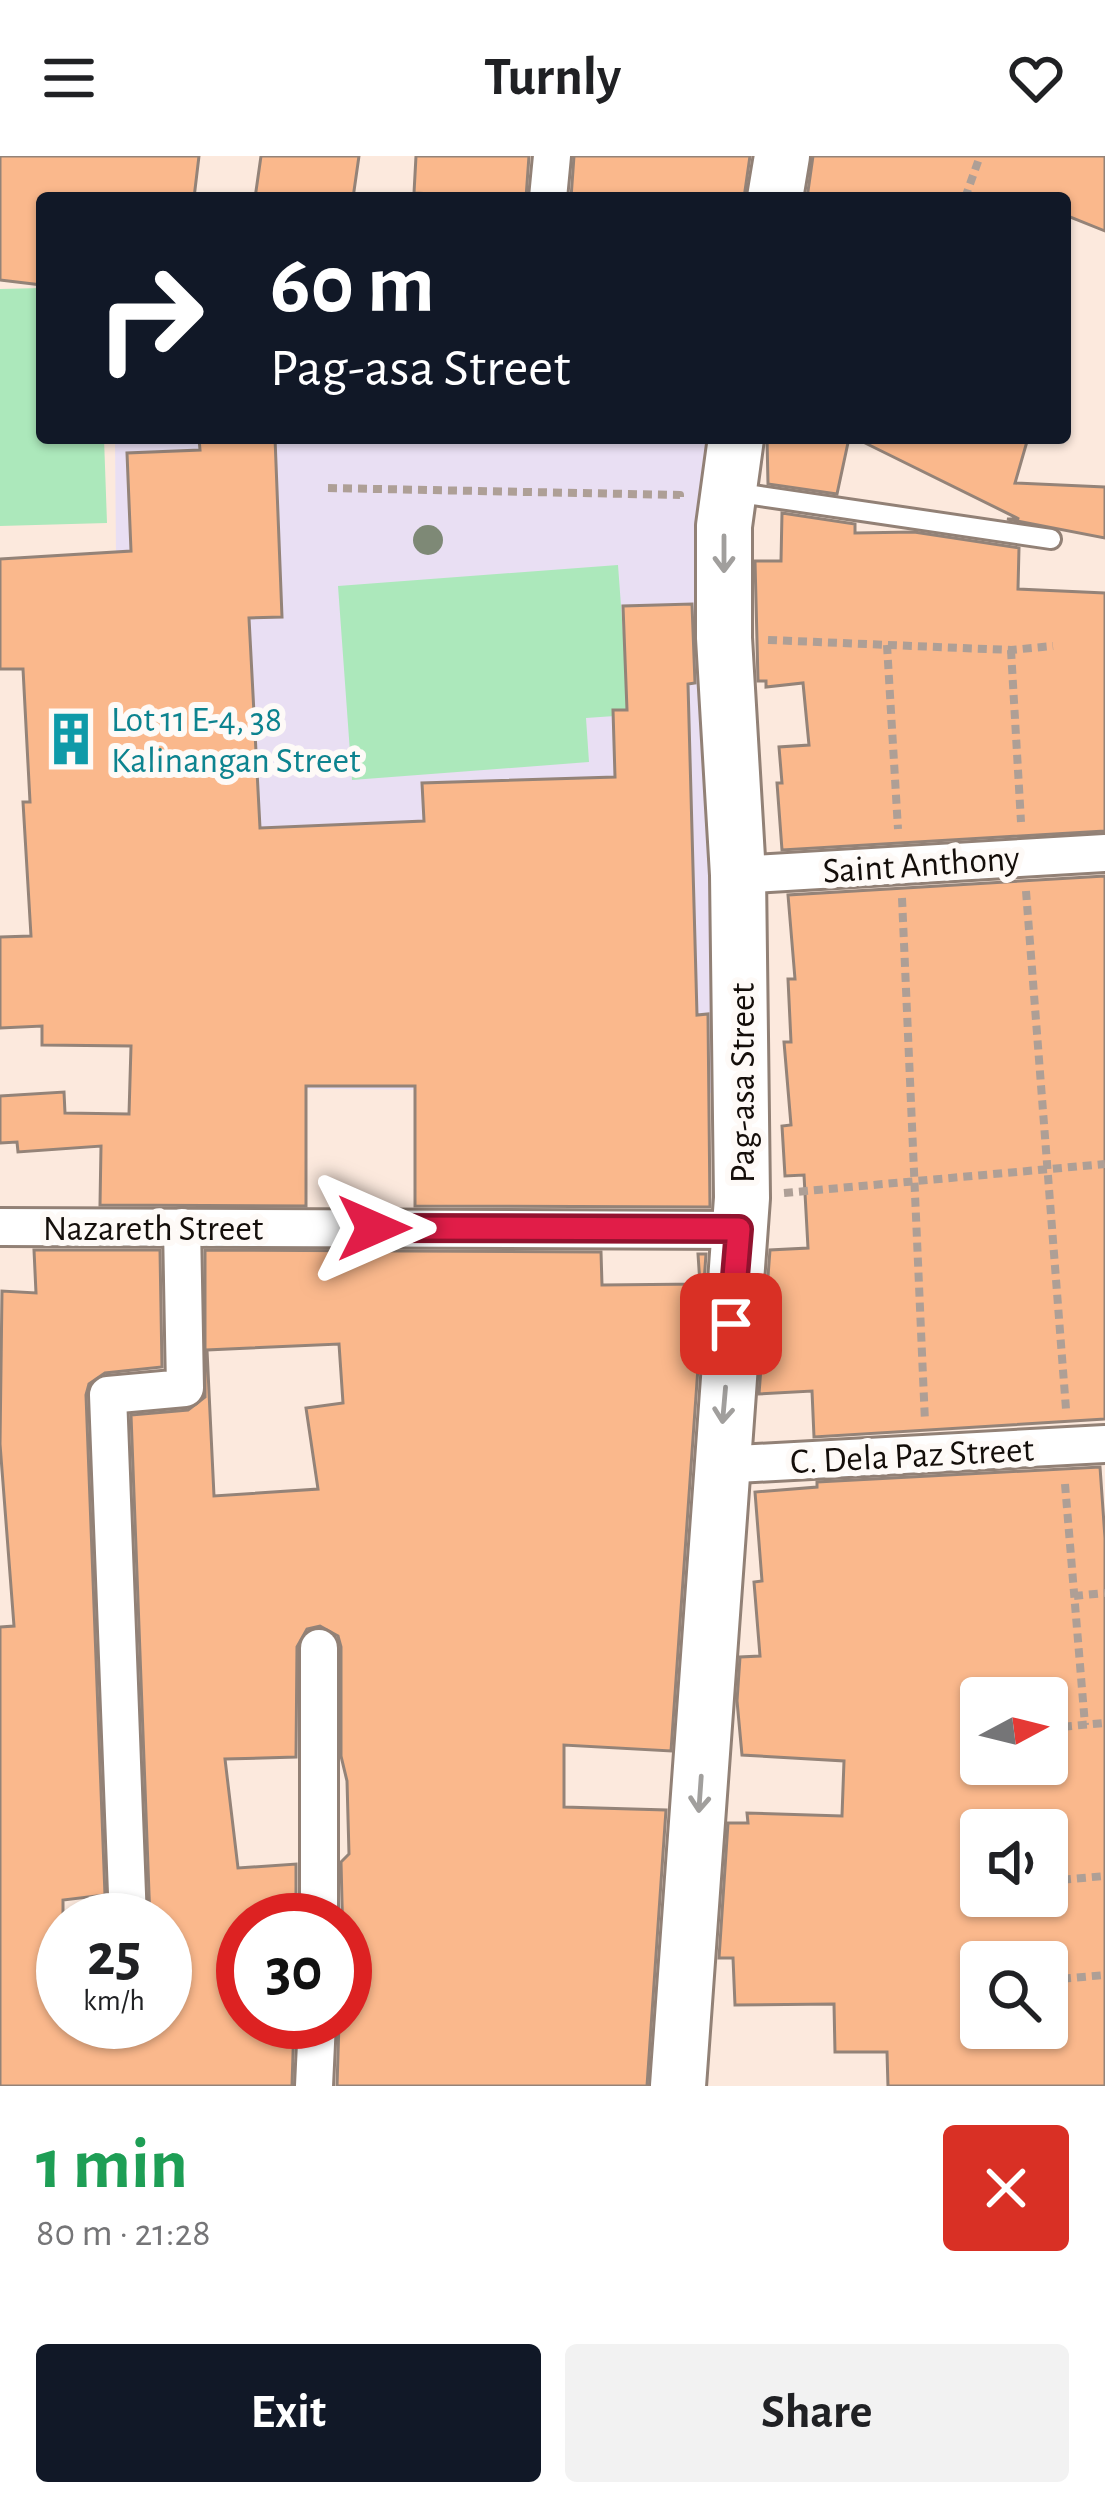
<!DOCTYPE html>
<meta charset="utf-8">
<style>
:root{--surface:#fff;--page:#f2f2f2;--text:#202124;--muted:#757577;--accent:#111827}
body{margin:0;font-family:"Alegreya Sans",sans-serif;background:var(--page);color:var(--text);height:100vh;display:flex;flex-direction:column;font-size:45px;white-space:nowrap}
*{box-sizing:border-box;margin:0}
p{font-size:39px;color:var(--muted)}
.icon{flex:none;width:66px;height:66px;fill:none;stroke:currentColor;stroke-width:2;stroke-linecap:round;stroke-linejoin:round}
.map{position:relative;height:1930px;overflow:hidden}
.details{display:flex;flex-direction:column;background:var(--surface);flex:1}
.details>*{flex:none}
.guide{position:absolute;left:36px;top:36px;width:1035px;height:252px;border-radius:12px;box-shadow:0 3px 9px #0004;background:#111827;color:#fff;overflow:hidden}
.needle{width:78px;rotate:83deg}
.fabs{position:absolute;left:960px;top:1521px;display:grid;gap:24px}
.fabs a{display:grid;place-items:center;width:108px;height:108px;border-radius:12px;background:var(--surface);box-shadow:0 3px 9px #0004;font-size:60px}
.speed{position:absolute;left:36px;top:1737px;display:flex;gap:24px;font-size:60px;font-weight:700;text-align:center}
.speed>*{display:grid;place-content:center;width:156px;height:156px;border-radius:50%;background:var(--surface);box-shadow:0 3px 9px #0004;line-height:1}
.speed small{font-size:30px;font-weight:400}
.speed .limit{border:18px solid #d22;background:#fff;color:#111}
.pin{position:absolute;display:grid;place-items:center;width:102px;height:102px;color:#fff;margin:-51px;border-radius:24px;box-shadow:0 6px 18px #0006}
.me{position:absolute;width:132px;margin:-66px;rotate:90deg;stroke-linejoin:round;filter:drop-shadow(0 0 9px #0008)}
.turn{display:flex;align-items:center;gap:42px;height:252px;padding:0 36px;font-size:54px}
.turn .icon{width:156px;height:156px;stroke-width:2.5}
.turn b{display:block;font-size:84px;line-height:102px}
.round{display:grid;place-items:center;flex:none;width:126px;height:126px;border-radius:12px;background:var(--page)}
.overview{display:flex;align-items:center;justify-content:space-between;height:204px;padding:0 36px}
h1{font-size:72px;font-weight:700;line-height:90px;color:#1e9e55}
.primary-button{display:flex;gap:24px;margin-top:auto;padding:24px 36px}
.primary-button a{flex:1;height:138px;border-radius:12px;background:var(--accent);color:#fff;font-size:48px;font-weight:700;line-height:138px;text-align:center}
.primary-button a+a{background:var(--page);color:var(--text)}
header{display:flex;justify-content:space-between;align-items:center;height:156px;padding:0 36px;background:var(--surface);font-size:54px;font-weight:700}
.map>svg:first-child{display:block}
</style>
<header><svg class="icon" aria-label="menu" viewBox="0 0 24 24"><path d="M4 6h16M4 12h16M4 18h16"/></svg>Turnly<svg class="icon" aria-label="heart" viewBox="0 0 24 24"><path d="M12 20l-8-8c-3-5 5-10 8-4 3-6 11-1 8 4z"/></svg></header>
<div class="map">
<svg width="1105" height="1930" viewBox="0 0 1105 1930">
<rect width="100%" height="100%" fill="#fce9dd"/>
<polygon fill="#e9dff3" points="115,282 718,282 718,937 134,931 118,639"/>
<g fill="#ace8bb">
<polygon points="42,132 42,282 104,282 107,367 0,370 0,133"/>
<polygon points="618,409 629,559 586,562 589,606 352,624 338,430"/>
</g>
<g fill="#fab88c" stroke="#948378" stroke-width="3" fill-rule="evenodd">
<polygon points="0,0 199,0 194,42 42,42 42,129 0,124"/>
<polygon points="261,0 359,0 353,42 255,42"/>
<polygon points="416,0 529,0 526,42 452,42 452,39 414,37"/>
<polygon points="574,0 750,0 744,42 571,42"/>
<polygon points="813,0 1105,0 1105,75 1065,59 1065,42 807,42"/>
<polygon points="199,282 275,282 282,461 249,462 260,672 424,665 422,627 615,621 613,554 627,554 623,450 692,448 695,527 688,528 697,859 708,858 710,1051 415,1050 415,930 306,930 306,1050 100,1049 101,990 18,996 17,986 0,987 0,940 64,936 65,957 129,958 131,890 42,889 42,870 0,872 0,781 31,780 23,646 30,646 23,513 0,513 0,403 131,395 127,297 200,294"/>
<polygon points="767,282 849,282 837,338 768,328"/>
<polygon points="855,282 1028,282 1015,327 1105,331 1105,382 1007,363 1019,363"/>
<polygon points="782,357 855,368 855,377 914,376 1019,392 1018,433 1105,437 1105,675 782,694 777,627 782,627 779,591 809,589 803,527 766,531 766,525 758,525 755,405 781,405"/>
<polygon points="1105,720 1105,1263 814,1281 812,1235 759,1238 770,1094 808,1092 804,1019 785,1020 782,970 791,969 784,886 791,886 788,823 795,823 788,739"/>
<path d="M34 1094H160L162 1211 105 1217 89 1228 86 1239 105 1739 63 1744V1866H165V1764H150L131 1259 188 1254 205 1241V1094L601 1096 602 1129 700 1128 698 1098H706L671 1595 564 1589V1651L666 1654 647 1930H337L339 1866H345L341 1706 349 1698 347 1625 341 1600V1491L338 1480 320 1470 307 1473 297 1491 296 1601 225 1603 238 1712 296 1708V1764H243V1866H294L292 1930H0V1471L14 1470 0 1288 2 1135 36 1137ZM339 1188 343 1247 306 1252 318 1333 214 1340 207 1194Z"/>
<path d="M1100 1311 1105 1382V1930H888L887 1896H835L834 1848 735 1849 733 1802H719L728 1667H748L747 1657 842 1660 844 1605 742 1599 737 1545 740 1501 760 1500 754 1426 762 1425 755 1336 817 1331V1326ZM981 1542H1047V1608H981ZM964 1674H1047V1740L967 1738ZM981 1806H1047V1872H981Z"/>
</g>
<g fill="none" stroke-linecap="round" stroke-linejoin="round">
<defs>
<polyline id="lane" points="733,336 1051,383"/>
<g id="street">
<polyline points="548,42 552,0"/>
<polyline points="738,719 1105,697"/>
<polyline points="0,1071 739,1074"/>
<polyline points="719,1309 1105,1288"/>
<polyline points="128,1764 108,1239 185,1232 182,1071"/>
<polyline points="319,1764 319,1492"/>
<polyline points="314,1930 317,1866"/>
</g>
<g id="secondary">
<polyline points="775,42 782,0"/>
<polyline points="678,1930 742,1042 738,719 724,482 724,370 736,282"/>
</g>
</defs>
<use href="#lane" stroke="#928176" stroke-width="24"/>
<use href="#street" stroke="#928176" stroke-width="42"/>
<use href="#secondary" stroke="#928176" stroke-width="60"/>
<g stroke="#ae9f96" stroke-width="8" stroke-dasharray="9 6" stroke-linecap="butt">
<polyline points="965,42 980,0"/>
<polyline points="328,332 680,339 680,345"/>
<polyline points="768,484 1011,494 1053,490"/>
<polyline points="887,489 898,673"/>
<polyline points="1011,494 1021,666"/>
<polyline points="1026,735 1066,1253"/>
<polyline points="902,742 925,1266"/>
<polyline points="784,1037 1105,1008"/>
<polyline points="1065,1328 1085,1569"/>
<polyline points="1074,1440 1105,1437"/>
<polyline points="1048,1572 1105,1567"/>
<polyline points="1047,1725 1105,1720"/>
<polyline points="976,1731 981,1731"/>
<polyline points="1047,1824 1105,1819"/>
<polyline points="970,1831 981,1830"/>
</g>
<use href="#lane" stroke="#fff" stroke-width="18"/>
<use href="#street" stroke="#fff" stroke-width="36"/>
<use href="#secondary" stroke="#fff" stroke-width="54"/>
</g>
<circle fill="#7e8976" cx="428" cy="384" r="15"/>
<defs><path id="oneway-shaft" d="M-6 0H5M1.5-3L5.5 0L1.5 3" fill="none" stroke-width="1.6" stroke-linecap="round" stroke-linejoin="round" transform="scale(3)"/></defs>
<g stroke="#a19f9d">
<use href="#oneway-shaft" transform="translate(724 398) rotate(90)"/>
<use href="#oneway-shaft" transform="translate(724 1249) rotate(95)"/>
<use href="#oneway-shaft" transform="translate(700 1638) rotate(94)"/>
</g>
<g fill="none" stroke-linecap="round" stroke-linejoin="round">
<defs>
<polyline id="route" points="374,1072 739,1073 731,1168"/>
</defs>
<use href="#route" stroke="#92132f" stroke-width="30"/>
<use href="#route" stroke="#e11d48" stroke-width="21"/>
</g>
<defs>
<symbol id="building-bare" viewBox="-9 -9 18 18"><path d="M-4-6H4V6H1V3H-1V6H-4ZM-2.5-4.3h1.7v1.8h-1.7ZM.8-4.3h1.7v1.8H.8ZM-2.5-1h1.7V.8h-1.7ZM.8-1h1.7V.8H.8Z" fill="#0f9aa8" stroke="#fefaf7" stroke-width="2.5" paint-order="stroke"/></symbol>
</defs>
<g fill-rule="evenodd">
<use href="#building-bare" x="33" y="545" width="76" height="76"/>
</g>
<g text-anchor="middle" stroke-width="12" stroke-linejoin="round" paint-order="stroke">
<g font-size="36" fill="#0d838f" stroke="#fefaf7" text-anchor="start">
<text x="111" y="575">Lot 11 E-4, 38<tspan x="111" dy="41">Kalinangan Street</tspan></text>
</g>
<g font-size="36" fill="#140e0a" stroke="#fefaf7">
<text transform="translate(921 707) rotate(-4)" y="13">Saint Anthony</text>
<text transform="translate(741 927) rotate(-90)" y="13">Pag-asa Street</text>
<text x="153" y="1084">Nazareth Street</text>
<text transform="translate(912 1298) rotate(-3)" y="13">C. Dela Paz Street</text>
</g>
</g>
</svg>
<div class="fabs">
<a><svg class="needle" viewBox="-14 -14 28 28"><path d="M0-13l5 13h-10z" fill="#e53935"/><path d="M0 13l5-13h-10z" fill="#757577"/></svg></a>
<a><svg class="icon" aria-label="sound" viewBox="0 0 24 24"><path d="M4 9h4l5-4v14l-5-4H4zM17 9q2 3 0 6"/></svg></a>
<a><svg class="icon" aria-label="search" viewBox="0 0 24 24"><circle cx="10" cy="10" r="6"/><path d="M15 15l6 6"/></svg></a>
</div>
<div class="speed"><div>25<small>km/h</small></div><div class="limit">30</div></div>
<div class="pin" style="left:731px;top:1168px;background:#d93025"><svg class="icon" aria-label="arrive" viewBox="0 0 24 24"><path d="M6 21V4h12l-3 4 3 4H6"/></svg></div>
<svg class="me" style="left:374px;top:1072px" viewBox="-20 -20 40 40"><path d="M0-17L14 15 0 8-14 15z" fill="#e11d48" stroke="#fff" stroke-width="4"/></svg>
<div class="guide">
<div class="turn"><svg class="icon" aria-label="right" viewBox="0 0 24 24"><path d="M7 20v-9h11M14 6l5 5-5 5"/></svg><div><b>60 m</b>Pag-asa Street</div></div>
</div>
</div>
<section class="details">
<div class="overview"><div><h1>1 min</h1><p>80 m · 21:28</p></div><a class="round" style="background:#d93025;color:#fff"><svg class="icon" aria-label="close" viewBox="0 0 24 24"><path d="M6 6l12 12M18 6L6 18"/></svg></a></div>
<div class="primary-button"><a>Exit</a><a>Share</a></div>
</section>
